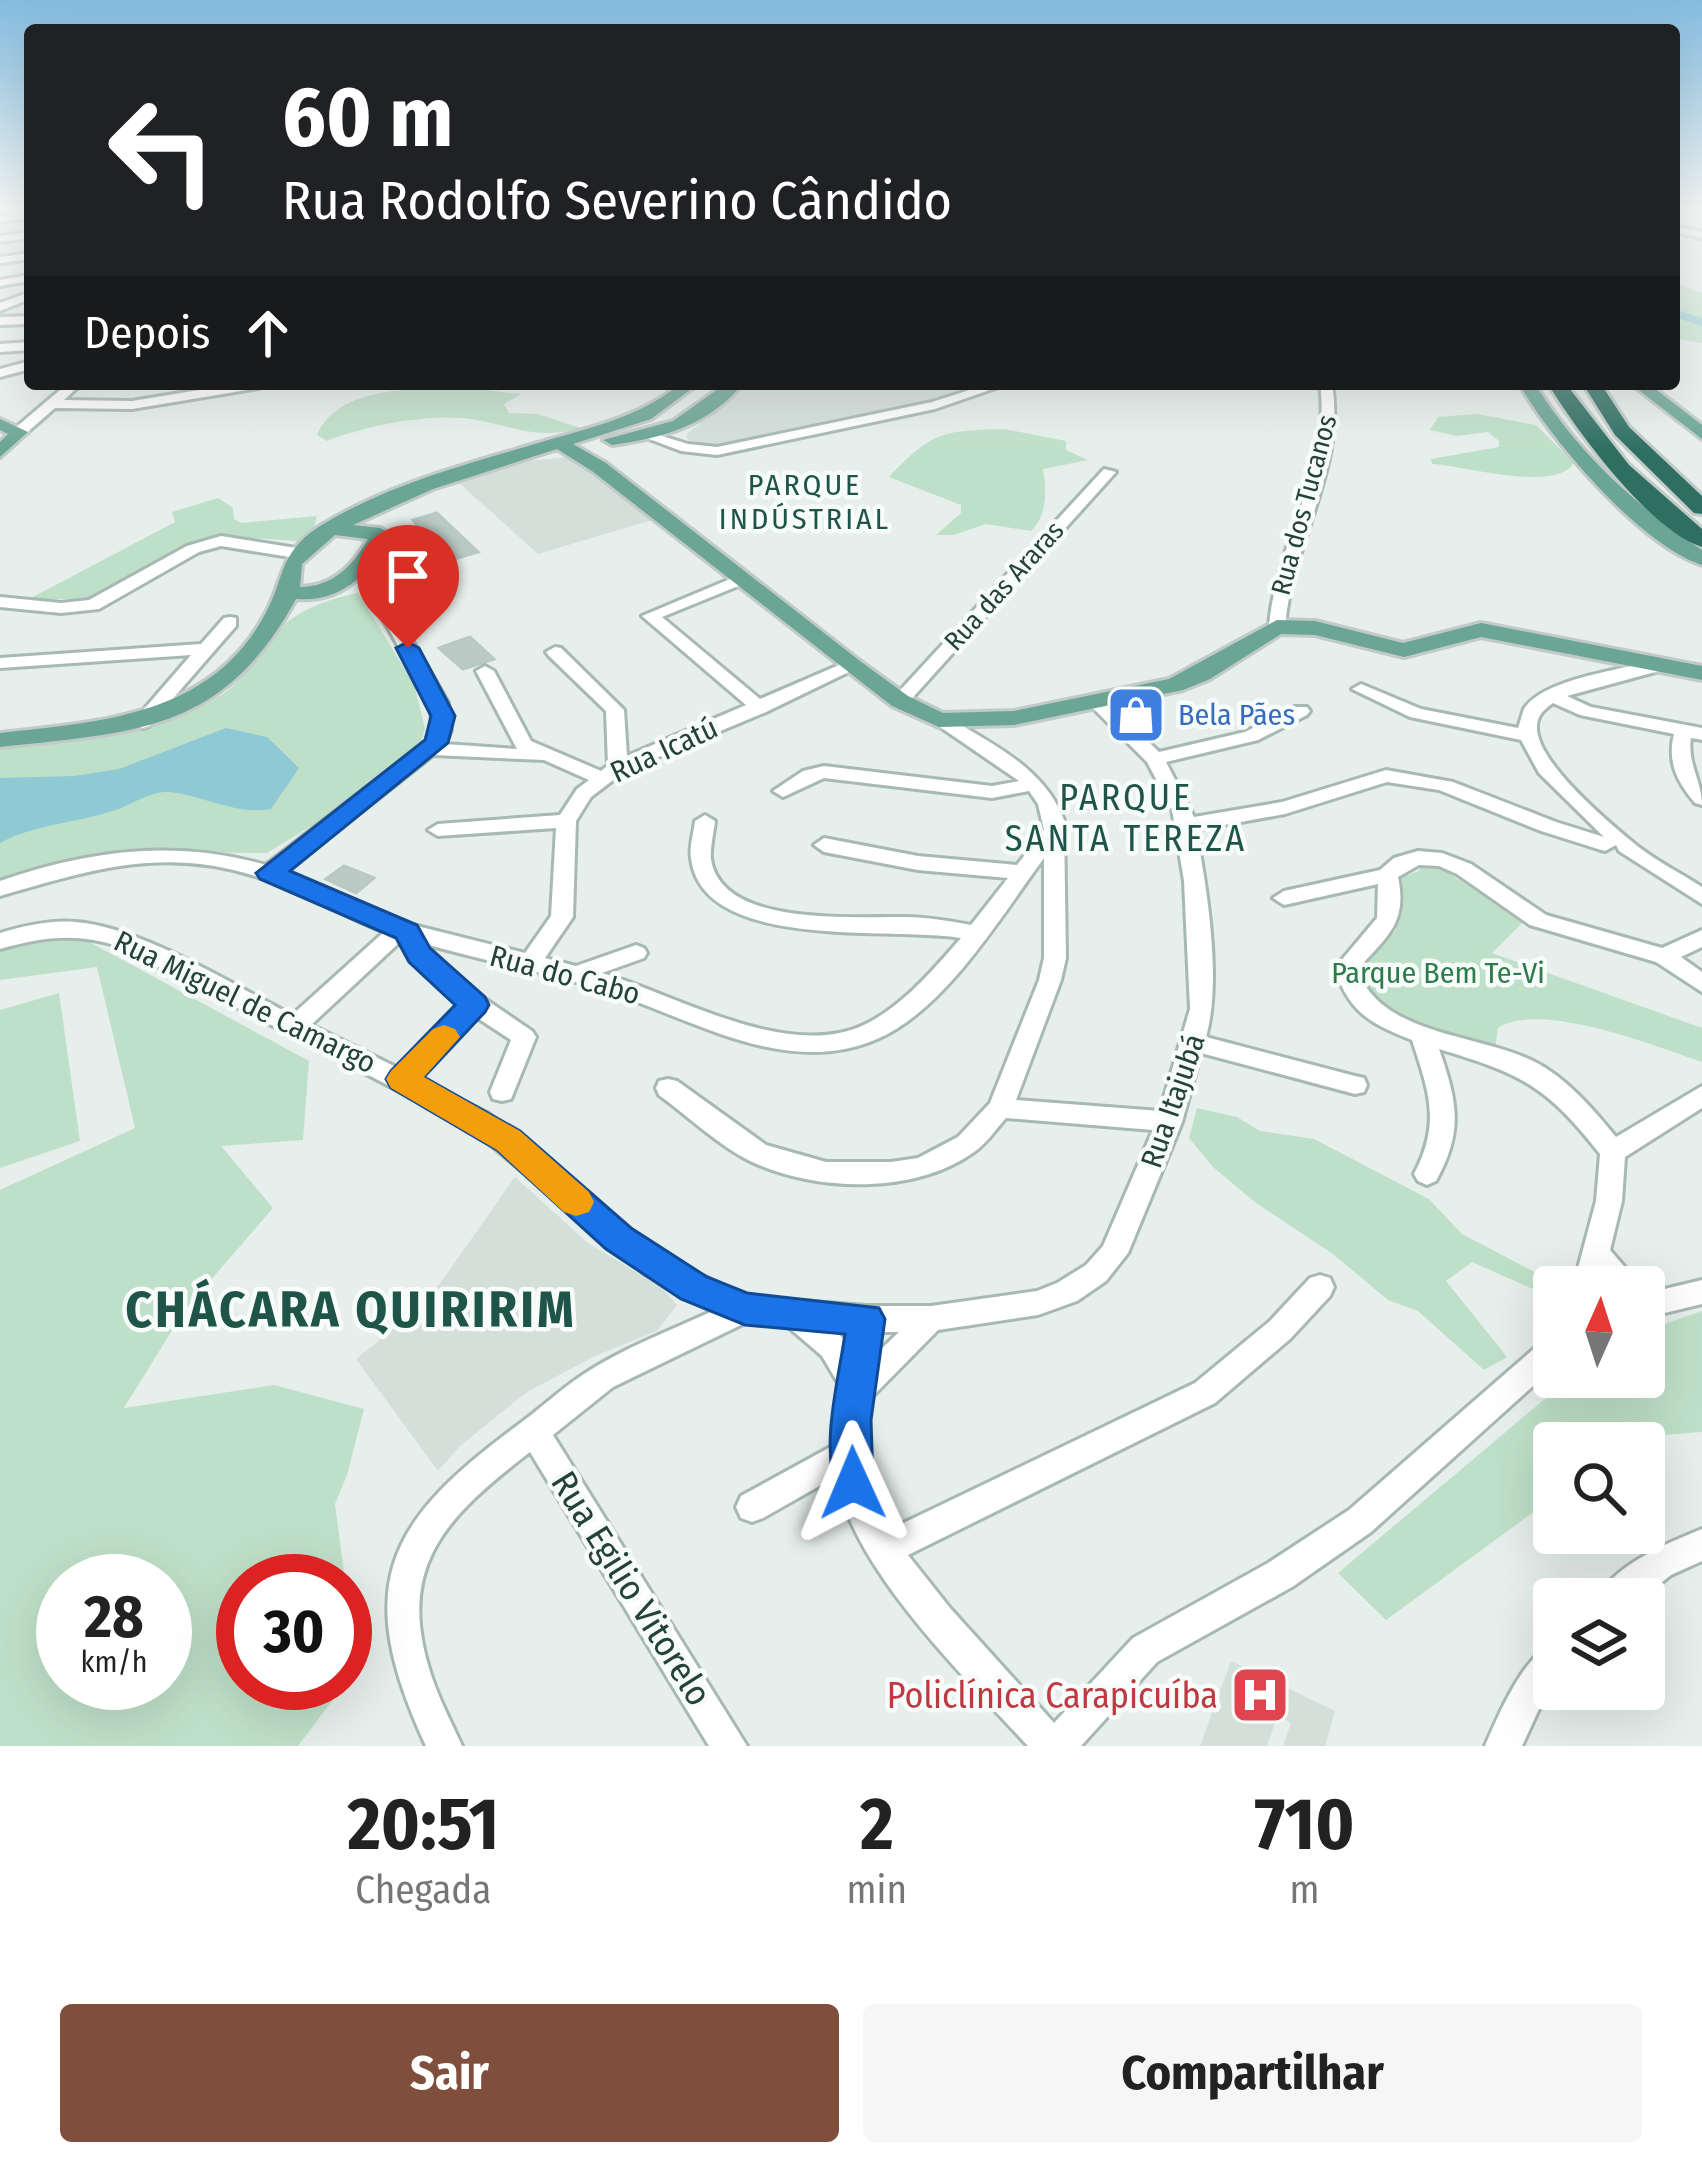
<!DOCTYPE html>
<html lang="pt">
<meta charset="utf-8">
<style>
:root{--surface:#fff;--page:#f6f6f6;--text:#222;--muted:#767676;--accent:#804e3d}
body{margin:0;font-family:"Fira Sans Condensed",sans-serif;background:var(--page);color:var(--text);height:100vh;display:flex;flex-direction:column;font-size:45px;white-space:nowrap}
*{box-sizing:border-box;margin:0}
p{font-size:39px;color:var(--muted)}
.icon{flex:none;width:66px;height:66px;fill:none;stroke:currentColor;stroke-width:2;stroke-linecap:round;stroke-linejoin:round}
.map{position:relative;height:1746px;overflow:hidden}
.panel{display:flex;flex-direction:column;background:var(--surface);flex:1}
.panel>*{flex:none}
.hud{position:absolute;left:24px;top:24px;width:1656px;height:366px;border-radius:12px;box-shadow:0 12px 48px #0002;background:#202124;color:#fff;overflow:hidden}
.needle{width:78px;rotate:3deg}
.tools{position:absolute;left:1533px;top:1266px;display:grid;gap:24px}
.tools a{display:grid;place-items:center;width:132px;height:132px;border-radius:12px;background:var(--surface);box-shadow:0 12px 48px #0002;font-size:60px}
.speed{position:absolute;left:36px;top:1554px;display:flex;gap:24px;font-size:60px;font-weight:700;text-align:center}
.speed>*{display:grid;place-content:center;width:156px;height:156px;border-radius:50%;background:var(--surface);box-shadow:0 12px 48px #0002;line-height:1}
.speed small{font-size:30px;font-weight:400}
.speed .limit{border:18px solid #d22;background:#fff;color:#111}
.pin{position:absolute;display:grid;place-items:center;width:102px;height:102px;color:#fff;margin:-123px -51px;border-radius:50% 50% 50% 0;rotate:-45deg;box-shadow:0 0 12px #0007}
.pin .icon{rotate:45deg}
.me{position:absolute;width:132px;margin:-66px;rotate:359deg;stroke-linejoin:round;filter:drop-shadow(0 0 9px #0008)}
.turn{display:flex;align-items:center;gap:42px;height:252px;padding:0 60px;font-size:54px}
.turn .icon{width:156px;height:156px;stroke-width:2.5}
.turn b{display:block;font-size:84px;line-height:102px}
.then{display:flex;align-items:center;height:114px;padding:0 60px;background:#0003;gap:24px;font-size:45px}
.eta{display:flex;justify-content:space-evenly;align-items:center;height:204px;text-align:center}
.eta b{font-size:72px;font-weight:700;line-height:84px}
.cta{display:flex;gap:24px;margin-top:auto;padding:24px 60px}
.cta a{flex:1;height:138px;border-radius:12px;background:var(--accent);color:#fff;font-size:48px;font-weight:700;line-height:138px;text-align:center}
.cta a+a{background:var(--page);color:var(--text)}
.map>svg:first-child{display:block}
</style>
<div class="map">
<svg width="1702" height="1746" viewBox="0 0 1702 1746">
<rect width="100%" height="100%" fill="#e6efeb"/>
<g fill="#d4dfda">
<polygon points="750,384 963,384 957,394 717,447 688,440 686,435"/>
<polygon points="570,457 652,520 538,554 458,482 527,461"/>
<polygon points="515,1177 588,1243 661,1287 677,1305 657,1331 595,1356 527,1392 460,1446 438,1471 356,1359 427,1302"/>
<polygon points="1231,1661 1335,1711 1325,1746 1283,1746 1291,1723 1278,1715 1267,1746 1200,1746"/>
</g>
<g fill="#bfe0c8" fill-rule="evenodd">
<polygon points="1674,282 1702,293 1702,343 1674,338"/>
<path d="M458 387 521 394 504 404 509 413 537 414 581 428C537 440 519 428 477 420 434 412 367 425 327 441L317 435C338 386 414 389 458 387Z"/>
<path d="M1477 414 1536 425 1574 463C1554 493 1467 466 1432 464L1431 459 1499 447V441L1488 432 1457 436 1430 430 1438 417Z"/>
<path d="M1004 429 1066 441V450L1088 460 1043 469C1047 490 1047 516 1031 531L986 524 954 535H936L961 513V505L889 477C933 431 941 431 1004 429Z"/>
<polygon points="218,498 233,508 234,519 241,523 317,516 314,527 297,541 216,536 188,545 103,599 29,599 175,522 172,512"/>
<path d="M358 593 414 684 425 728 421 742 359 797 267 853 140 852 0 881V745C65 739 184 731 234 685 250 670 259 648 275 633 297 610 328 599 358 593Z"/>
<path d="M1421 865H1436L1519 918 1523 922 1492 953 1702 1028V1062C1656 1046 1540 1000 1498 1028L1495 1050 1395 1021 1376 1007 1359 972 1396 930 1399 878 1419 871Z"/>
<path d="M71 932 309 1061 303 1140 221 1146 273 1208 184 1311 124 1408 274 1385 364 1409 347 1475 335 1504 345 1581V1583L243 1581V1683H334L332 1701 298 1746H0V1190L135 1128 97 967 0 980V952ZM63 1581H165V1683H63Z"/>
<polygon points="59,993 80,1141 0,1168 0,1010"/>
<polygon points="1197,1108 1237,1117 1260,1131 1314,1139 1429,1199 1462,1234 1548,1279 1544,1294 1472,1262 1446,1281 1507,1357 1484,1370 1418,1311 1388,1300 1333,1254 1256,1203 1213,1167 1189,1138"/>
<polygon points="1702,1311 1702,1432 1636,1437 1628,1443 1554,1443 1554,1497 1386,1620 1338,1573 1571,1377 1644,1377 1644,1331"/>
</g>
<path fill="#8ec9d4" d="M226 728 267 737 299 768 271 809C235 815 205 796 170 792 154 791 140 799 126 806 85 823 39 822 0 843V778L74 776 119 769Z"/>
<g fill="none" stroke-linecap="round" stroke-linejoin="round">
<polygon fill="#8ec9d4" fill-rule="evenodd" points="1674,309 1702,318 1702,326 1674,317"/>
</g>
<g fill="#bbcac4" stroke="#b8c9c2" stroke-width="3">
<polygon points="437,513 478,552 419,569 395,540 423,533 413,520"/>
<polygon points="470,637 494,659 463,669 439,648"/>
<polygon points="344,866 374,878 356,893 326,879"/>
</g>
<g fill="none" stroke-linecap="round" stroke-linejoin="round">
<defs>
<g id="minor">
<polygon points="30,212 30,218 0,222 0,216"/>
<polygon points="1674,226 1702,232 1702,238 1674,232"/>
<polygon points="30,232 30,238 0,242 0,236"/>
<polygon points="30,253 30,259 0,263 0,257"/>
<polygon points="30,275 30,281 0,286 0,280"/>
<polygon points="30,292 30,299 0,311 0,303"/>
<polygon points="30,316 30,324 0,325 0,317"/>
<polygon points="30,342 30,350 0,352 0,344"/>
<polygon points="30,361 30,369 0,377 0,369"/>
<polygon points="67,384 81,384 64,400 132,401 235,384 265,384 259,388 132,409 55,408 24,435 14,435 14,429"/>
<polygon points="988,384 1007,384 935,409 717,455 681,451 639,435 646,431 688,444 717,447 932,402"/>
<path d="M1320 384H1332C1346 467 1291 545 1285 627L1277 632 1269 627C1275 544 1332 467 1320 384Z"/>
<polygon points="1104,469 1116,472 906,705 894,705 891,701 894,697"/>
<polygon points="221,536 296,548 304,553 296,558 221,546 199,552 99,609 61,613 0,607 0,597 61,603 89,600 187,546"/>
<path d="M362 562 370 567 448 703 451 730 445 744 517 749 476 671 485 666 494 671 531 741 601 771 608 765 606 711 549 656 546 652 555 647 561 648 624 710 627 756 746 705 642 616 742 574 748 576V582L662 617 760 699 846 662H858L861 666 766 712 625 771 591 797 576 821 573 917 545 958 576 966 636 945 644 948 647 953 644 958 602 973C676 995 788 1061 864 1025 903 1006 933 970 961 938 895 926 702 953 691 858 689 847 694 832 695 821L705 815 715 821C714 832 710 847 711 859 721 928 856 916 905 917 927 917 949 921 971 925L1008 878 918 870 824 852 814 845 824 838 918 856 1017 865 1044 830 1038 804 1029 791 992 798 824 778 783 797 773 791 803 771 824 766 992 786 1019 781 930 720 939 714 946 716C991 744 1044 767 1064 820L1066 958 1061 980 1016 1100 1160 1111 1190 1009 1184 881 1172 809 1147 762 1091 706 1088 702 1091 698H1103L1159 752 1245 732 1295 707H1307L1310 711 1307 715 1258 740 1166 762 1194 817 1282 802 1386 770 1453 782 1556 822 1604 837 1539 773 1521 740 1410 717 1352 689 1361 684 1421 709 1518 728C1519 726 1523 711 1524 709 1544 678 1625 669 1660 660L1666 661V669L1567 696 1591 707 1702 728V740L1691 738C1687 763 1702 781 1702 805L1695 803C1677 782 1667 762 1674 734L1580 715 1553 703C1545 709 1538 714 1537 725 1534 760 1606 820 1630 840 1650 858 1679 872 1702 887V904L1619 851 1616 845 1605 851 1598 849 1541 831 1439 790 1387 782 1285 814 1196 830C1207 889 1222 980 1206 1037L1355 1076 1364 1078 1367 1085 1364 1092 1355 1094 1201 1053 1182 1122 1128 1253 1106 1281 1077 1301 1038 1315 938 1330 869 1400C864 1449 866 1487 891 1529L1195 1383 1270 1321 1310 1278 1320 1275 1330 1278 1334 1287 1330 1296 1290 1339 1215 1403 908 1555 950 1608 1054 1723 1133 1638 1268 1563 1349 1510 1544 1340 1554 1336V1367L1371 1532 1292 1587 1157 1662 1081 1746H1028C967 1679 850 1567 837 1476L763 1518 752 1522 741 1518 736 1507 741 1496 836 1444 841 1388 822 1356 786 1325 747 1322 613 1387 553 1435 747 1746H709L530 1452C442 1520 392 1570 435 1686 443 1707 453 1726 462 1746H426C353 1588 383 1524 518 1425 540 1409 561 1389 584 1374 625 1347 672 1330 717 1309L645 1274 471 1128 120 947C78 932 42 937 0 949V933C24 926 49 920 75 922 139 926 233 985 292 1015L384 932C343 915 305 894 264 879 167 845 93 869 0 896V881C88 850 176 839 266 865L428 740 433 730 430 703 354 567ZM433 755 544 760 589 780 577 789 560 815 438 824 428 830 438 836 556 828 551 916 525 953 401 922 285 872ZM1044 858V958L1039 980 990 1103 958 1137 918 1158 891 1162H826L766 1145 677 1081 668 1079 659 1081 656 1088 659 1095C688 1116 718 1145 750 1161 815 1192 914 1195 974 1152 986 1144 996 1129 1006 1118L1153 1130 1103 1246 1086 1265 1057 1283 1037 1291 931 1306H866L748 1297 665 1258 489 1114 418 1079 476 1017 511 1040 490 1092 493 1099 502 1101 511 1099 536 1037 532 1031 466 986 425 944C485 961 545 972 603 990 690 1017 785 1079 877 1039 945 1010 1001 916 1044 858ZM401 941 420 970 460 1005 398 1068 311 1025ZM835 1329 850 1330 848 1345ZM878 1332H899L875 1355Z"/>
<polygon points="230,617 236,618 236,626 149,726 142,728 133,722 191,655 0,668 0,658 201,644 224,618"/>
<path d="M1418 851 1442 853 1471 864 1546 915 1662 948 1702 930V947L1681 957 1702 972V992L1656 962 1530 925 1457 874 1439 866 1419 865 1398 877C1408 924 1386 937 1358 969 1378 1035 1479 1034 1533 1061 1567 1078 1593 1109 1616 1137L1702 1086V1108L1625 1157 1622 1201 1610 1250 1642 1287H1610L1603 1279 1601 1287H1573L1596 1201 1600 1154C1546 1085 1521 1074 1439 1049 1457 1101 1464 1131 1436 1181L1427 1185 1418 1181 1414 1174C1441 1123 1429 1092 1412 1040 1371 1024 1348 1012 1335 968L1377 918 1378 884 1284 905 1273 898 1284 891 1380 870 1394 858Z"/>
<polygon points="1702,1280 1702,1304 1644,1318 1644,1294"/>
<path d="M1702 1529V1561L1671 1575 1641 1599H1598C1611 1566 1670 1542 1702 1529Z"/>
<path d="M1554 1643V1689L1538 1711 1522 1746H1485C1498 1716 1523 1656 1554 1643Z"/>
</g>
<g id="major">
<path d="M680 384H698L651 419 573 444 606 463 860 661 908 696 943 713 1014 711 1169 679 1277 620 1315 621 1403 643 1481 623 1702 666V680L1481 637 1404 657 1315 635 1281 634 1210 679 1183 690 1014 725 939 727 892 706 592 471 557 449 433 489 353 525 380 528 390 534C371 573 342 603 296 599 223 732 138 732 0 747V733C100 722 208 716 263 618 285 581 277 555 317 528 383 486 464 465 538 443 588 428 639 418 680 384ZM335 535 368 539C353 566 332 587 300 587L302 564Z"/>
<path d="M725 384H743C708 425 664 438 612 445L603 440 673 421Z"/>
<path d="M1519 384H1535C1578 453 1635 505 1702 550V565C1639 544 1552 441 1519 384Z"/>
<polygon points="1631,384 1649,384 1702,425 1702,439"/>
<polygon points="0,419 28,432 0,457 0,442 8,434 0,430"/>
</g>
<g id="highway">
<path d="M1548 384H1566L1629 465 1702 529V547C1649 530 1577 431 1548 384Z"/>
<polygon points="1583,384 1601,384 1629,427 1702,496 1702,514 1694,513 1615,435"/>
</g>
</defs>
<use href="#minor" stroke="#a8b8b2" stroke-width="6"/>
<use href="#major" stroke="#c2cac8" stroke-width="6"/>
<use href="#highway" stroke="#c2cac8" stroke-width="6"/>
<use href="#minor" fill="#fff" fill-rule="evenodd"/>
<use href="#major" fill="#6aa596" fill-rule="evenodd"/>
<use href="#highway" fill="#2f6f62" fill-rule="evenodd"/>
</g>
<linearGradient id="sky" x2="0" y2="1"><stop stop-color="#84bce0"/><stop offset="0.46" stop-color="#f4f8f6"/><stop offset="1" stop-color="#f4f8f6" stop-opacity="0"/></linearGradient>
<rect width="1702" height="450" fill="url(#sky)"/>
<path fill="#1a73e8" stroke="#114b97" stroke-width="3" d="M408 642 419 648 455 716 448 743 290 871 417 925 430 948 485 997 489 1005 485 1012 424 1077 520 1131 631 1228 707 1277 747 1293 879 1308 885 1319 871 1420 873 1483 867 1497 853 1502 839 1497C819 1449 838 1383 845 1334L745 1325 681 1299 606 1249 497 1150 391 1088 386 1079 391 1071 455 1005 409 962 396 938 260 879 256 873 425 740 431 716 396 648Z"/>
<polygon fill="#f59e0b" points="444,1025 455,1029 460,1037 424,1077 520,1131 589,1192 594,1202 589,1212 576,1216 564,1212 497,1150 391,1088 386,1079 391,1071 433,1029"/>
<defs>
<symbol id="shop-square" viewBox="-11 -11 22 22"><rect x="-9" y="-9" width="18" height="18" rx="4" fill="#3f7fe0" stroke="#f7fbf9"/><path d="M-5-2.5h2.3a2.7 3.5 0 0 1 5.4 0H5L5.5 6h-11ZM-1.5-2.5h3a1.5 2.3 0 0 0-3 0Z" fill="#fff"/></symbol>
<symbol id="hospital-square" viewBox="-11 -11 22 22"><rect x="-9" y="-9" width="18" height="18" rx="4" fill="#e0444e" stroke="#f7fbf9"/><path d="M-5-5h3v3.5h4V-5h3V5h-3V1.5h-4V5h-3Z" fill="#fff"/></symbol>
</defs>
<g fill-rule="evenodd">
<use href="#shop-square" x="1103" y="682" width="66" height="66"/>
<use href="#hospital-square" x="1227" y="1662" width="66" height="66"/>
</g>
<g text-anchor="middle" stroke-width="9" stroke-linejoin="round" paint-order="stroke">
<g font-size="27" fill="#24423a" stroke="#f7fbf9">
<text transform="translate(1304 505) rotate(-75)" y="9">Rua dos Tucanos</text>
<text transform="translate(1004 586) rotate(-48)" y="9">Rua das Araras</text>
</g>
<g font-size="30" letter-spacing="3" fill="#1f5548" stroke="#f7fbf9">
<text x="805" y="495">PARQUE<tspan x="805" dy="34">INDÚSTRIAL</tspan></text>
</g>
<g font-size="30" fill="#366cbe" stroke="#f7fbf9" text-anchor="start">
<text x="1178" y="725">Bela Pães</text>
</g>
<g font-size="30" fill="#24423a" stroke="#f7fbf9">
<text transform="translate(664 750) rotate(-25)" y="10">Rua Icatú</text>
<text transform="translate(565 975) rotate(15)" y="10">Rua do Cabo</text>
<text transform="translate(245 1002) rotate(26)" y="10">Rua Miguel de Camargo</text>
<text transform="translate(1173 1101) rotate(-71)" y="10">Rua Itajubá</text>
</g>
<g font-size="30" fill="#2d7a4b" stroke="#f7fbf9">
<text x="1438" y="983">Parque Bem Te-Vi</text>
</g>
<g font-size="36" letter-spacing="3" fill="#1f5548" stroke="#f7fbf9">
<text x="1126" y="810">PARQUE<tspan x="1126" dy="41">SANTA TEREZA</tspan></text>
</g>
<g font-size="36" fill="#24423a" stroke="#f7fbf9">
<text transform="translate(632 1588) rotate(58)" y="13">Rua Egilio Vitorelo</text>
</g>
<g font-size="36" fill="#be3a42" stroke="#f7fbf9" text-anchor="end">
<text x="1218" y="1708">Policlínica Carapicuíba</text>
</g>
<g font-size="51" font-weight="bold" letter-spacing="3" fill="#1f5548" stroke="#f7fbf9">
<text x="351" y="1327">CHÁCARA QUIRIRIM</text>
</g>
</g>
</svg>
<div class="tools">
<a><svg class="needle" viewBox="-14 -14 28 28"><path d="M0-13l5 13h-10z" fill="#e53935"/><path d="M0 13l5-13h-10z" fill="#767676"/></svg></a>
<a><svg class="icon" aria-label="search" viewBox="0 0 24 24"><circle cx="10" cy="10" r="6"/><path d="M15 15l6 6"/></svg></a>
<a><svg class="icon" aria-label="layers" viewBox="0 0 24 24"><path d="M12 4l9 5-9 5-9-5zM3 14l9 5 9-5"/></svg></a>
</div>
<div class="speed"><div>28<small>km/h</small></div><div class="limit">30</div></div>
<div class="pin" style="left:408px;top:648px;background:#d93025"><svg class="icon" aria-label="arrive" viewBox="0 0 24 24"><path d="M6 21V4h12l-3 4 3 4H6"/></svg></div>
<svg class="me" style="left:853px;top:1483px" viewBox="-20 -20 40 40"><path d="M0-17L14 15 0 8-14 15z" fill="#1a73e8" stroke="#fff" stroke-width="4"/></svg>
<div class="hud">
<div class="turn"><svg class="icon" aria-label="left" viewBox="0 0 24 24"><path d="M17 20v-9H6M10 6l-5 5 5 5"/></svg><div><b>60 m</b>Rua Rodolfo Severino Cândido</div></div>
<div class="then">Depois<svg class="icon" aria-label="ahead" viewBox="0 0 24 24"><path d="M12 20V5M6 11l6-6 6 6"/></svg></div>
</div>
</div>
<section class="panel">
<div class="eta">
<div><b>20:51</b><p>Chegada</p></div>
<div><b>2</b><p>min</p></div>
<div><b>710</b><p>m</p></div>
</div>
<div class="cta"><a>Sair</a><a>Compartilhar</a></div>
</section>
